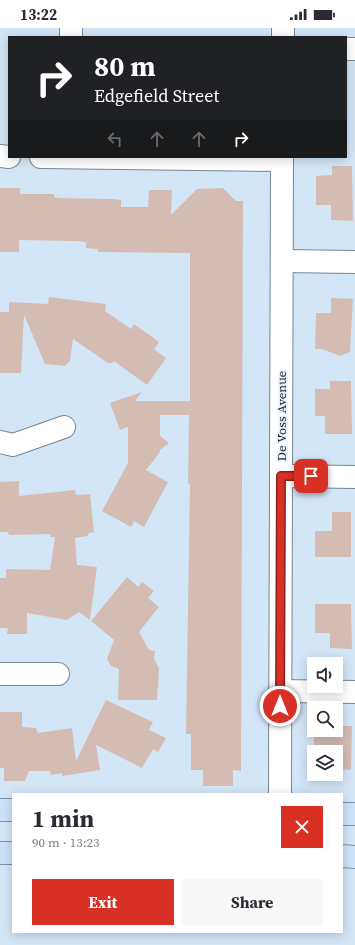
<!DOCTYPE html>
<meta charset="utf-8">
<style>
:root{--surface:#fff;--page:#f7f7f7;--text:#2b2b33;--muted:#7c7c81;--accent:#d93025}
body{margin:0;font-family:"Source Serif 4",serif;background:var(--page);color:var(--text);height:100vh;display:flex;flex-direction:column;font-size:15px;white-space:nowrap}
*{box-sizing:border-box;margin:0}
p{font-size:13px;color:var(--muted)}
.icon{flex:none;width:22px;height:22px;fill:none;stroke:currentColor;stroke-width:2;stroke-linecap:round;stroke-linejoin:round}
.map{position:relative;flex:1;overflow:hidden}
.drawer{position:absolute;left:12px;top:765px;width:331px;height:140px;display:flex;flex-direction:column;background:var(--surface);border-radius:0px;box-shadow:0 2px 10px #0003}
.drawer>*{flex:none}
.hud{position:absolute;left:8px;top:8px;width:339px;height:122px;border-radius:0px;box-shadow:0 2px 10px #0003;background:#202124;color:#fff;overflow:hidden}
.fabs{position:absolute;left:307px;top:629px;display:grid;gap:8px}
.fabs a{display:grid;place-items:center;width:36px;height:36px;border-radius:0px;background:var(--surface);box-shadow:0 2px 10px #0003;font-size:20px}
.pin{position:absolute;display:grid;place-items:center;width:34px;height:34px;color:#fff;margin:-17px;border-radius:8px;box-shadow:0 2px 6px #0006}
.me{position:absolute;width:44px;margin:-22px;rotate:0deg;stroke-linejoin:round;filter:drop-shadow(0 0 3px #0008)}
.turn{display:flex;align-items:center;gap:14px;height:84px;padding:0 20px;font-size:18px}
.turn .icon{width:52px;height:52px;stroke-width:2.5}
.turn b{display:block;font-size:28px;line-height:34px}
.lanes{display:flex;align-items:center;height:38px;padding:0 20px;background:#0003;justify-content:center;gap:20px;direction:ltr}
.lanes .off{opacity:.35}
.round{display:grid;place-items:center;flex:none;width:42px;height:42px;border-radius:0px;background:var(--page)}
.summary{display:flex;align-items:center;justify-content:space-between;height:68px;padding:0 20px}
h1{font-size:24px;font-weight:700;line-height:30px}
.button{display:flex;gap:8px;margin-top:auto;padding:8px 20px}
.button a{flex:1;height:46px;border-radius:0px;background:var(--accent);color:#fff;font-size:16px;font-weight:700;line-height:46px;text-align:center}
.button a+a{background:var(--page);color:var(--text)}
.status{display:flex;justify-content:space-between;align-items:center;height:28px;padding:0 20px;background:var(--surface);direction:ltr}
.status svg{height:11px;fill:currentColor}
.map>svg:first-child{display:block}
</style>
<div class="status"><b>13:22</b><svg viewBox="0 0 49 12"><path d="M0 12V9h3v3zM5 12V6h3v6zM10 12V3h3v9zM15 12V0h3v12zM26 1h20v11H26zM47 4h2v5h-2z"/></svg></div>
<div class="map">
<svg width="355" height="917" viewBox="0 0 355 917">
<rect width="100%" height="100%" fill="#d3e6f8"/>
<g fill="#d5bcb2">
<polygon points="332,138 352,138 353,193 331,192 331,177 316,177 316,148 332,147"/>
<polygon points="0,160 20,160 20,166 54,166 54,169 59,170 112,171 121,172 121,179 148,179 149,162 172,162 171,187 197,161 223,160 236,173 243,173 241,743 233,742 233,758 203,758 203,742 191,742 191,706 186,706 190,456 188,456 189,387 160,387 160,408 169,415 160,422 160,424 146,442 168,454 144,499 134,493 131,499 102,483 128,435 128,399 120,402 110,375 142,364 135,373 190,373 190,225 98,224 98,221 86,220 86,214 75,213 19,212 19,224 0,224"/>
<polygon points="49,269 106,276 105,283 131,301 134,296 159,314 154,321 166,330 147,357 114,333 112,335 108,335 73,311 70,333 65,338 45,336 24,287 21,345 0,345 0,284 9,284 9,274 48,276"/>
<polygon points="331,270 353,271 350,324 340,328 322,321 315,321 316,285 331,285"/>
<polygon points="330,353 351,353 352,406 325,406 325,388 315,388 315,361 330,361"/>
<polygon points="19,453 19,468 75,462 76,467 90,466 94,504 89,505 87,508 75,510 77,537 97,539 90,592 79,584 67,592 27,585 27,606 7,606 8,600 0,600 0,550 6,550 6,541 50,542 55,509 51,509 50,506 9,507 8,504 0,504 0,454"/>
<polygon points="332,484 351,484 351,529 315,529 315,503 332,503"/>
<polygon points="127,549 138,559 142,554 154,563 148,570 159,579 139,604 149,622 155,623 154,630 159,641 157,672 118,672 119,641 111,638 107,631 114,612 91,593"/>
<polygon points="315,576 351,576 352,621 330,620 330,605 315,605"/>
<polygon points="106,672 153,694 149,702 166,710 158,724 153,721 142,740 96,717 100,742 62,748 62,745 51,747 50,743 29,743 25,753 4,753 4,740 0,740 0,684 22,684 22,699 36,700 38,705 72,700 76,733"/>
<polygon points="336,698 352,698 351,742 336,741 336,724 314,724 314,746 331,746 331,751 314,750 314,709 325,709 325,702 336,702"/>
</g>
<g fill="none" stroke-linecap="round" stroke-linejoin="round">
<defs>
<g id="minor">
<polyline points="71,9 71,0"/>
<polyline points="283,9 283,0"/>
<polyline points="346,21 355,21"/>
<polyline points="0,128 9,129"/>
<polyline points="41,129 282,132"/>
<polyline points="282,233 355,234"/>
<polyline points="0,414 13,417 64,399"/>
<polyline points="281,448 355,449"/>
<polyline points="0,646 58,646"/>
<polyline points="280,663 355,664"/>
<polyline points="280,766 282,129"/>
</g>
<g id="major">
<polyline points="0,782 13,782"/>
<polyline points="342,786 355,786"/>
<polyline points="0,825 13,825"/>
<polyline points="342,828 355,829"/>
</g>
</defs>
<use href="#minor" stroke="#758696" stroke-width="24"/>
<use href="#major" stroke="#7693b0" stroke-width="24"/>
<use href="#minor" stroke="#fff" stroke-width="22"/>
<use href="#major" stroke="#cae3fb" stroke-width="22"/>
</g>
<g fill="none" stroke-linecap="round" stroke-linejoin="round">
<defs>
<polyline id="route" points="280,678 281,448 311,448"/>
</defs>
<use href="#route" stroke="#8d1f18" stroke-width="10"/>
<use href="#route" stroke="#d93025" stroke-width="7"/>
</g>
<g text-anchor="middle" stroke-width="3.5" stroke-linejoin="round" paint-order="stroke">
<g font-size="13" fill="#1a2127" stroke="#e7f2fd">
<text transform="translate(281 388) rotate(-90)" y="5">De Voss Avenue</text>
</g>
</g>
</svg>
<div class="fabs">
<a><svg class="icon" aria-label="sound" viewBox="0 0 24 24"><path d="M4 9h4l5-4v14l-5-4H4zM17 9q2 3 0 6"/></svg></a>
<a><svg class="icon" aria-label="search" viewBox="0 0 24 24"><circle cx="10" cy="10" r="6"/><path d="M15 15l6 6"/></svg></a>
<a><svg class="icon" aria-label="layers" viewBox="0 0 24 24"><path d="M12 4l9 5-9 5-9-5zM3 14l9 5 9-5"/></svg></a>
</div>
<div class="pin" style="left:311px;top:448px;background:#d93025"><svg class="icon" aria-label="arrive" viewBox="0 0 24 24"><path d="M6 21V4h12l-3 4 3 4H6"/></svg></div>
<svg class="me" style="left:280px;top:678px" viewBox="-20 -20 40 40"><circle r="17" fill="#d93025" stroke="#fff" stroke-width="3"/><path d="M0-11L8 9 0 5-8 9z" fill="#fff"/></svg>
<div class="hud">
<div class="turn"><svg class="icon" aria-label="right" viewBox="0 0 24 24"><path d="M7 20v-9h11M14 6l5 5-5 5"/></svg><div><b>80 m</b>Edgefield Street</div></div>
<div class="lanes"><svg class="icon off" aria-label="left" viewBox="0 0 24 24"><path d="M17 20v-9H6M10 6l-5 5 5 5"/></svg><svg class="icon off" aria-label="ahead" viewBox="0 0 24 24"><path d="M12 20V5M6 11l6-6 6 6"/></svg><svg class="icon off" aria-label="ahead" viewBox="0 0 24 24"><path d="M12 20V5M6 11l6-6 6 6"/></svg><svg class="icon" aria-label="right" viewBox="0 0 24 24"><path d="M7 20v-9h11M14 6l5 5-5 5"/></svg></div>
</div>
<section class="drawer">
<div class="summary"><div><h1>1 min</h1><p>90 m · 13:23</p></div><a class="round" style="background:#d93025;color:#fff"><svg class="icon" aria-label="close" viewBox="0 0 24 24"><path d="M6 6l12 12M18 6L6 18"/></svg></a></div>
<div class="button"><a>Exit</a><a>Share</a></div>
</section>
</div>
